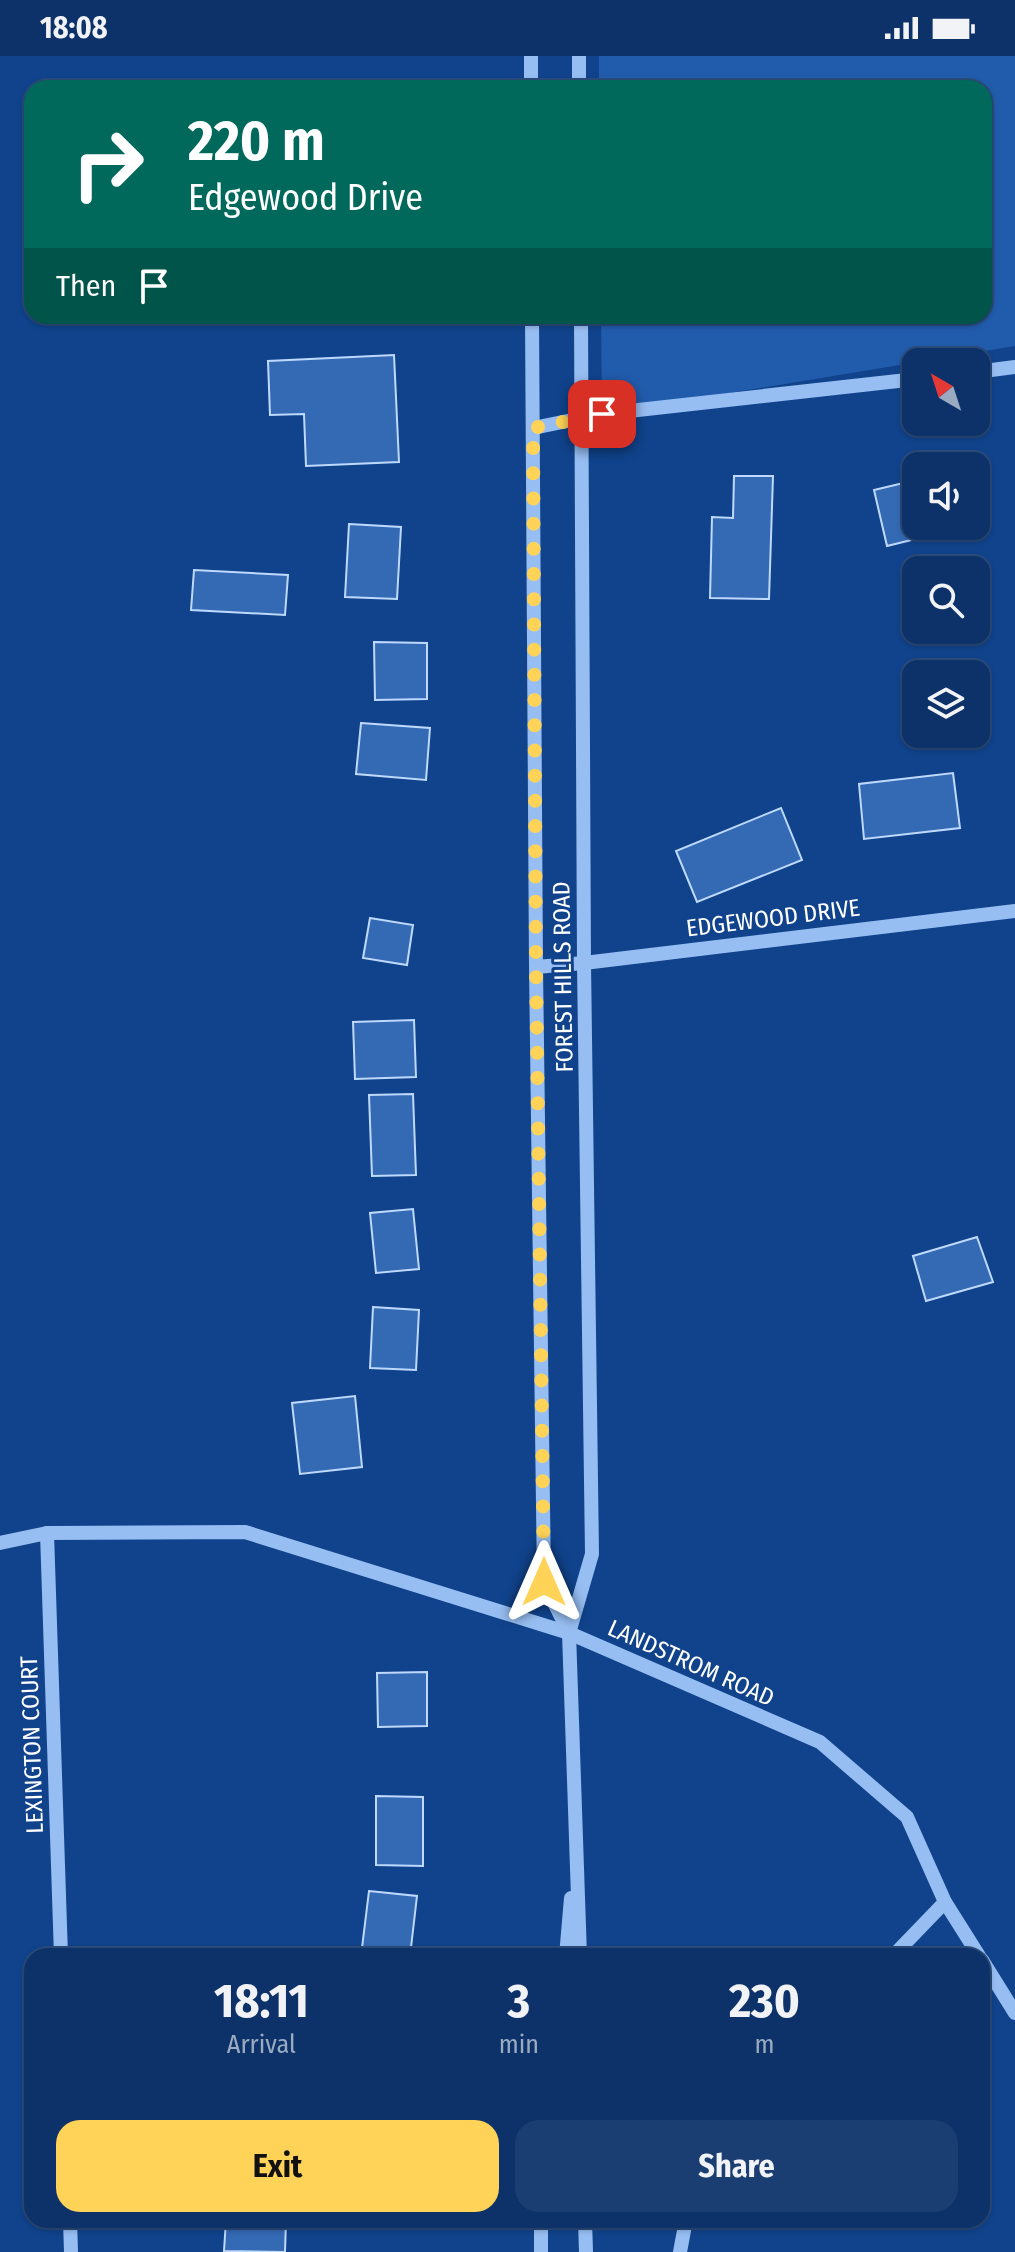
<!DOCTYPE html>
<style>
:root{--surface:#0c3269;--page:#1a3e71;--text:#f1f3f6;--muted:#9aaac0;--line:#2c4d7d;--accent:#ffd358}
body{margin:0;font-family:"Fira Sans Condensed",sans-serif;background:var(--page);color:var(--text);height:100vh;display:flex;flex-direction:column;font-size:30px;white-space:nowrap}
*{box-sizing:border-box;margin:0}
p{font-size:26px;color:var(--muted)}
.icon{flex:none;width:44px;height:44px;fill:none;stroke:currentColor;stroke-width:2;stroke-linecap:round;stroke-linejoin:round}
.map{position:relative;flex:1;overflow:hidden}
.side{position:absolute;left:24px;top:1892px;width:966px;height:280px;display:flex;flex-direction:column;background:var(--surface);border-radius:24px;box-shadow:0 2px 6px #0004,0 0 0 2px var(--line)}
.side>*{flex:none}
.guide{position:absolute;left:24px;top:24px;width:968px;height:244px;border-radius:24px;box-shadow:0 2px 6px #0004,0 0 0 2px var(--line);background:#00695c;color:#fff;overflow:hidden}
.needle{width:52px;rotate:321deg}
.controls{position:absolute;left:902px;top:292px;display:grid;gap:16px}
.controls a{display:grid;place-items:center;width:88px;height:88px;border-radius:16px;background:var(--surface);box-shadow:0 2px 6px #0004,0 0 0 2px var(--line);font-size:40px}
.pin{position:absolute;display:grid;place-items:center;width:68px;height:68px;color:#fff;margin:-34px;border-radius:16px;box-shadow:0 4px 12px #0006}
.me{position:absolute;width:88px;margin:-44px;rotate:0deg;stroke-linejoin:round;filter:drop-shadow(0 0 6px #0008)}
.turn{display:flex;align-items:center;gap:28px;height:168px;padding:0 32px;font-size:36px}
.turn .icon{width:104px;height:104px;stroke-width:2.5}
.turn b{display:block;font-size:56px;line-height:68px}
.then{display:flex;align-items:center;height:76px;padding:0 32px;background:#0003;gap:16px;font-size:30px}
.eta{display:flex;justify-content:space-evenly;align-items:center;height:136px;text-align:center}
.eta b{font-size:48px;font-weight:700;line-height:56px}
.button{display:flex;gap:16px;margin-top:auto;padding:16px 32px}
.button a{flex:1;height:92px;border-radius:24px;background:var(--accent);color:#111;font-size:32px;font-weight:700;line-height:92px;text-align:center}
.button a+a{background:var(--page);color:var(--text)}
.status{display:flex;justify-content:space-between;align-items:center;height:56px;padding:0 40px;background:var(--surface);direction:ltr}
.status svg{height:22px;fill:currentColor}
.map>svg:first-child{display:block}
</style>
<div class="status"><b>18:08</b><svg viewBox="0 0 49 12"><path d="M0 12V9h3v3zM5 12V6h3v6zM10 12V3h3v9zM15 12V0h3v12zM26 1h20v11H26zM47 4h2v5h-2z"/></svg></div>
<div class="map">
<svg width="1015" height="2196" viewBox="0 0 1015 2196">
<rect width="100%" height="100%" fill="#10438c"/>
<polygon fill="#215cac" points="599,0 1015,0 1015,290 602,358 601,260 984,260 984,32 599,32"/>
<g fill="#346ab4" stroke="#bed9fd" stroke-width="2">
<polygon points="394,299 399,406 306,410 304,358 270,359 268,305"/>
<polygon points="734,420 773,420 769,543 710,542 712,461 733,462"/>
<polygon points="916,424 916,470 938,470 940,477 887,490 874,434"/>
<polygon points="349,468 401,471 397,543 345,541"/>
<polygon points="194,514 288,519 285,559 191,554"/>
<polygon points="374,586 427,587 427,643 375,644"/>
<polygon points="361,667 430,672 426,724 356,718"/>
<polygon points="953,717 960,772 864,783 859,728"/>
<polygon points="781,752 802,804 697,846 676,795"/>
<polygon points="370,862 413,869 407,909 363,902"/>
<polygon points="414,964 416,1021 355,1023 353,966"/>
<polygon points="413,1038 416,1119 372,1120 369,1039"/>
<polygon points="413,1153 419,1213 376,1217 370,1157"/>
<polygon points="977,1181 993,1226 926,1245 913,1200"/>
<polygon points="373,1251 419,1254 416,1314 370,1312"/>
<polygon points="355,1340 362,1411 300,1418 292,1347"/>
<polygon points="427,1616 427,1670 378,1671 377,1617"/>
<polygon points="376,1740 423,1741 423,1810 376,1809"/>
<polygon points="369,1835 417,1840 410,1900 361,1900"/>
<polygon points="226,2164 286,2164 285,2196 224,2195"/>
</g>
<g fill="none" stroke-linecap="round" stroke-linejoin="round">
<g stroke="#97bef2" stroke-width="14">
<polyline points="531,0 531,32"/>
<polyline points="579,0 579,32"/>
<polyline points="532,260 536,911 544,1526 569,1577"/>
<polyline points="976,316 1015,311"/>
<polyline points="533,372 602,358 916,323"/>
<polyline points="536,911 584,907 1015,855"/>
<polyline points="47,1477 61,1900"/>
<polyline points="0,1487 47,1477 245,1476 569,1577 820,1686 907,1761 945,1846 979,1900"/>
<polyline points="566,1900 571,1842"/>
<polyline points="580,1900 569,1577 592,1498 584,907 581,260"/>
<polyline points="893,1900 945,1846"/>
<polyline points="982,1904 1015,1957"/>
<polyline points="70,2164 71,2196"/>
<polyline points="585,2164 586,2196"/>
<polyline points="541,2196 541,2164"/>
<polyline points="680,2196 686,2164"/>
</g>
</g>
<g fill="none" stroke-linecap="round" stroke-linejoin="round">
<polyline stroke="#ffd358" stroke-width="14" stroke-dasharray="0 25.2" points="544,1526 536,911 533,372 602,358"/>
</g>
<g text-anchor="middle" stroke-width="6" stroke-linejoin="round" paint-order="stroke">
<g font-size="24" fill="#fff" stroke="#10438c">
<text transform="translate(773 862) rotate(-7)" y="8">EDGEWOOD DRIVE</text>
<text transform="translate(563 921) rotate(-91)" y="8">FOREST HILLS ROAD</text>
<text transform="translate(691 1607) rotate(24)" y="8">LANDSTROM ROAD</text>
<text transform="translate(32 1689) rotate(-92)" y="8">LEXINGTON COURT</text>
</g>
</g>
</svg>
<div class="controls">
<a><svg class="needle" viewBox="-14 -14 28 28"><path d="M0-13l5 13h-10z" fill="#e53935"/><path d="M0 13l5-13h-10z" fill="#9aaac0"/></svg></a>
<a><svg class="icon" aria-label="sound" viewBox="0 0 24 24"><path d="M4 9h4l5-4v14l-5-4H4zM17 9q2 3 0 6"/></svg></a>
<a><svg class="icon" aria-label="search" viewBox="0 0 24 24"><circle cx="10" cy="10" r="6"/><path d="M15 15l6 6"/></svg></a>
<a><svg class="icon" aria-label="layers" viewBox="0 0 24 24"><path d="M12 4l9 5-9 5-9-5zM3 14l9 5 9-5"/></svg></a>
</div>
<div class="pin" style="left:602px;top:358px;background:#d93025"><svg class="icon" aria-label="arrive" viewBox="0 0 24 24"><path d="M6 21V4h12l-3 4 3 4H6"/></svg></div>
<svg class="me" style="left:544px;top:1526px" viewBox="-20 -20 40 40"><path d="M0-17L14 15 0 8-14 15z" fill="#ffd358" stroke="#fff" stroke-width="4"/></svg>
<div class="guide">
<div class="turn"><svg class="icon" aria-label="right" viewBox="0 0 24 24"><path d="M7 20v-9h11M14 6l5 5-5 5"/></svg><div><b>220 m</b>Edgewood Drive</div></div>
<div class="then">Then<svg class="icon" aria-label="arrive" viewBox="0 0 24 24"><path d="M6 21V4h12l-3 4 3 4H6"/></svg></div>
</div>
<section class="side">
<div class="eta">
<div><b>18:11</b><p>Arrival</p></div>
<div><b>3</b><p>min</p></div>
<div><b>230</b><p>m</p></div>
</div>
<div class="button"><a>Exit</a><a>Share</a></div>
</section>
</div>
